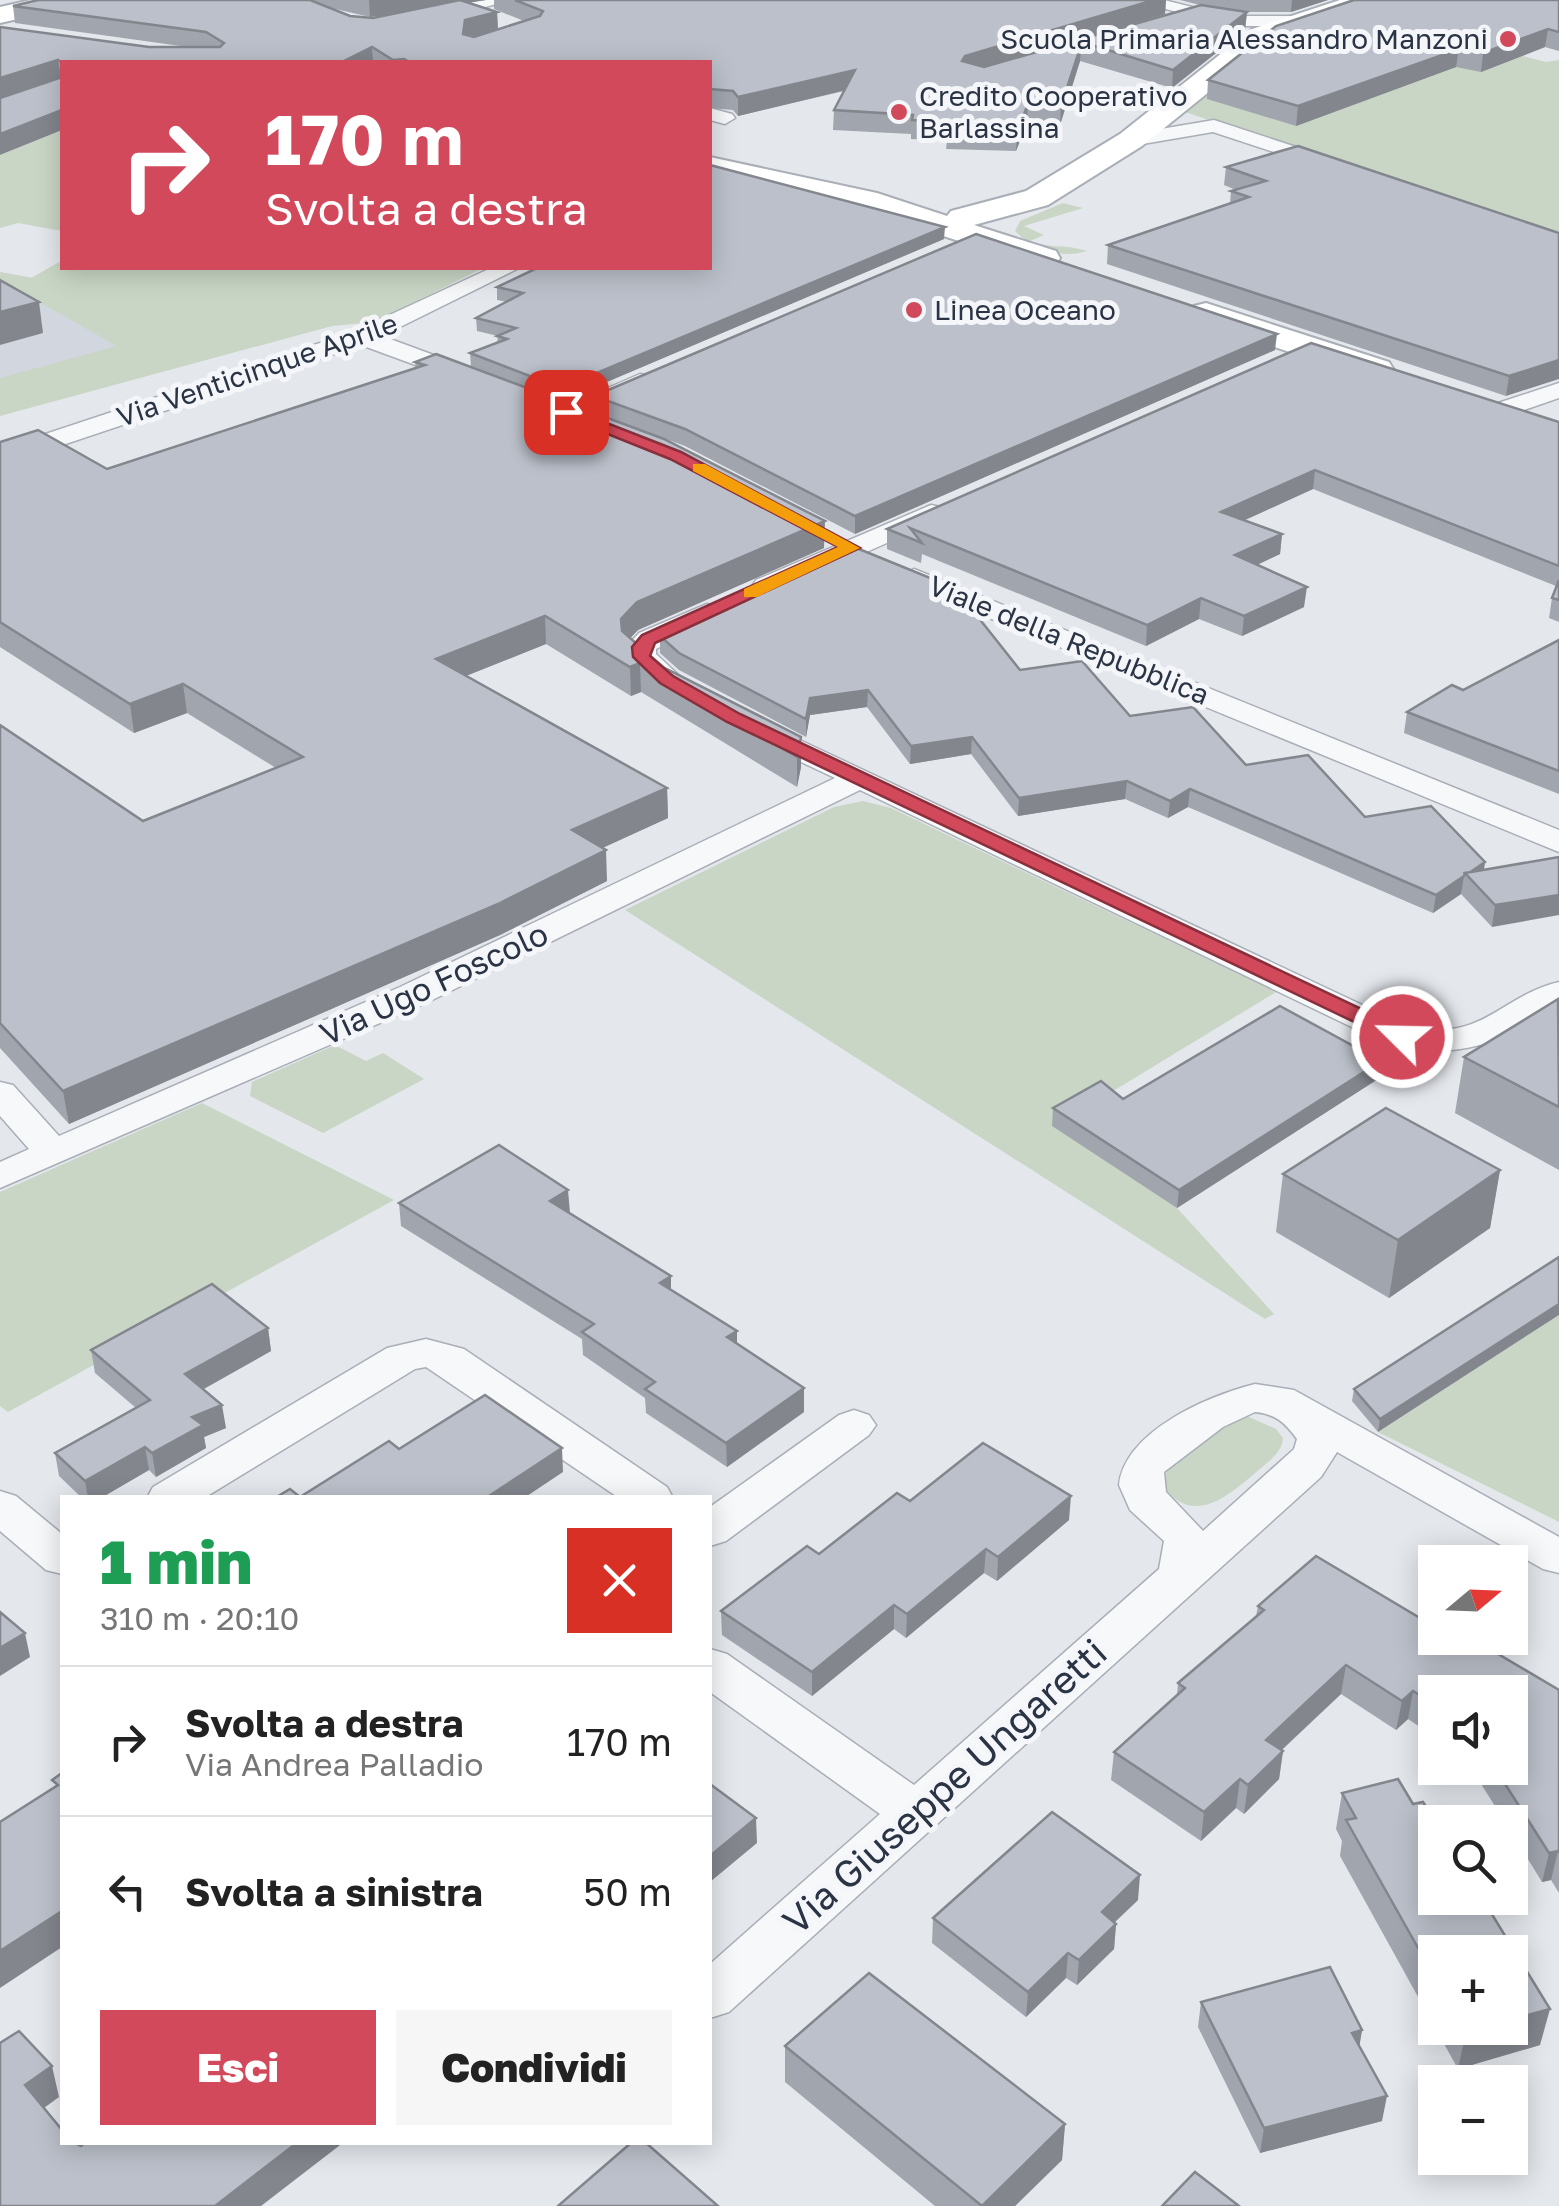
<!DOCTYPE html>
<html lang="it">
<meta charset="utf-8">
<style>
:root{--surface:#fff;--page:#f6f6f6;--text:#222;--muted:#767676;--line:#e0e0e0;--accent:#d1495b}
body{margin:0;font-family:"Golos Text",sans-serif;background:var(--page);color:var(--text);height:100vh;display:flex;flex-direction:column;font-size:38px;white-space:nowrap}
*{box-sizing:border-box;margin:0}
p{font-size:32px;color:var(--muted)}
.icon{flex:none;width:55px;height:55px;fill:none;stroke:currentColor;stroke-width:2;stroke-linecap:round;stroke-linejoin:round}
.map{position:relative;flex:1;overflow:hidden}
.panel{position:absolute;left:60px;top:1495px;width:652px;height:650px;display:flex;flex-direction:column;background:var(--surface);border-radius:0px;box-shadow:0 5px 25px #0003}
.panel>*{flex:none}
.guide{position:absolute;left:60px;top:60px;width:652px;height:210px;border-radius:0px;box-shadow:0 5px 25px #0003;background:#d1495b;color:#fff;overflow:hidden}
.needle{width:65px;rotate:71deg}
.buttons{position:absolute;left:1418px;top:1545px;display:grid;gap:20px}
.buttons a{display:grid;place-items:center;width:110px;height:110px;border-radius:0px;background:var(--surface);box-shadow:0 5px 25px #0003;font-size:50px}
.pin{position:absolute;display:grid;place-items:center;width:85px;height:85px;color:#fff;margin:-42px;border-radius:20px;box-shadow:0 5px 15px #0006}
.me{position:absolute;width:110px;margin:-55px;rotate:293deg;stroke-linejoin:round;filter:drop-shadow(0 0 8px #0008)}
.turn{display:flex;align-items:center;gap:35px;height:210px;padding:0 40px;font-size:45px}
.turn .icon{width:130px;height:130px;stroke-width:2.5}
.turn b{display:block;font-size:70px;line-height:85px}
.round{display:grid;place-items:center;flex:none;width:105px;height:105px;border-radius:0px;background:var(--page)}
.headline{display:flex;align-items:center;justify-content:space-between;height:170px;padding:0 40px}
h1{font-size:60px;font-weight:800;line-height:75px;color:#1e9e55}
.primary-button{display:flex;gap:20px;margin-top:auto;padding:20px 40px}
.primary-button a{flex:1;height:115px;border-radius:0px;background:var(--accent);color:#fff;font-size:40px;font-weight:800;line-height:115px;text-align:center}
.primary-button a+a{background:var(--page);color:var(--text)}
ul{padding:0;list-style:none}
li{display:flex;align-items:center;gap:30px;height:150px;padding:0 40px;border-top:2px solid var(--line)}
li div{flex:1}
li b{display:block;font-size:38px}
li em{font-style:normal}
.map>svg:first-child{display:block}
</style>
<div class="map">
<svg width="1559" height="2206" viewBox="0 0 1559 2206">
<rect width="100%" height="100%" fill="#e4e7ec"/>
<polygon fill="#d2d6de" points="0,272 93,288 152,345 0,385"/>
<g fill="#c9d6c5">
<polygon points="1351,11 1546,62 1559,60 1559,238 1185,112 1219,82"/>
<polygon points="62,130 62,231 18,223 0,228 0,155"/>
<path d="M1063 203 1083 208 1024 226 1044 235 1030 241C1050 249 1066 244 1087 251 1063 259 1033 250 1015 231L1020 221Z"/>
<polygon points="61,261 62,268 483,268 375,322 332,326 0,416 0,378 117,346 0,280 0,272 31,278"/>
<polygon points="863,801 891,808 1276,992 1100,1099 1177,1208 1274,1314 1265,1319 625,910 834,807"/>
<polygon points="335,1045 366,1061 383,1053 424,1079 323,1133 250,1096 252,1082"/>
<polygon points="202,1103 394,1200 8,1412 0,1406 0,1192"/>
<polygon points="1559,1315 1559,1522 1378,1432"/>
<path d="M1249 1417 1276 1429 1283 1438C1282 1454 1266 1463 1254 1474 1226 1498 1190 1527 1162 1484 1165 1460 1226 1419 1249 1417Z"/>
</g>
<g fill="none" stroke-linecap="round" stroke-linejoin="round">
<defs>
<g id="street">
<polygon points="480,0 511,0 431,22 422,17"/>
<polygon points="1133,0 1164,0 1228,16 1295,16 1304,21 1295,26 1228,26"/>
<polygon points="710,108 732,114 735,118 725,124 710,120"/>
<polygon points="1214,120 1342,162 1345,166 1335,172 1328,170 1213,132 1131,146 1121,140 1131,134"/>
<polygon points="491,268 519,268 382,336 477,371 480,376 477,381 459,381 361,345 0,466 0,449 353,332"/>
<polygon points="640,374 649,376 652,381 649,386 575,417 557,417 553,412"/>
<polygon points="1559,383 1559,398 1501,418 1488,410 1492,405"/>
<polygon points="931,505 941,507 944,513 941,519 776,592 756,592 752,586 756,580"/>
<polygon points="914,569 1559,830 1559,852 904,583 900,577"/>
<polygon points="707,604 717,607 721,613 717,619 656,649 656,654 687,683 683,689 661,689 631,663 626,647 639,633"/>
<path d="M755 719 1411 1028C1487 1040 1498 997 1559 982V1008C1504 1043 1454 1061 1389 1045L860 790 426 1003 0 1188V1162L29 1149 0 1116V1082L13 1085 59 1136 400 987 835 778 744 735 740 728Z"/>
<polygon points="426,1339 464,1349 667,1487 673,1498 619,1498 426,1367 415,1369 204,1498 147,1498 153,1487 387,1348"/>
<path d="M1255 1384 1294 1390 1559 1537V1573L1543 1569 1337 1452 1321 1477 729 2012 710 2018V1964L880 1814 710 1692V1649L727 1654 914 1785 1159 1569 1164 1541 1130 1510 1119 1485C1125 1431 1208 1396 1255 1384ZM1255 1412C1276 1414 1285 1423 1297 1439L1294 1449 1203 1531 1166 1492 1164 1472 1223 1427Z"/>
<polygon points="854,1410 869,1415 876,1425 869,1435 726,1541 710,1546 710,1507 839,1415"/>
<polygon points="0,1491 16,1496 62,1534 62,1574 46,1570 0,1531"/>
</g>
<g id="secondary">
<polygon points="31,0 79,0 75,6 0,23 0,7"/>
<polygon points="1340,0 1379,0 1375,6 1272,41 1142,146 1048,205 974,225 1056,251 1060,258 1056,265 1032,265 858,208 710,175 710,157 877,193 947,216 951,211 1026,191 1120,134 1252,29"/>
<polygon points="1206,303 1389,362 1394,370 1389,378 1376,381 1194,320 1189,313 1194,306"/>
</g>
</defs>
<use href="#street" stroke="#a9aeb7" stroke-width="3"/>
<use href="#secondary" stroke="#a9aeb7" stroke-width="4"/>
<use href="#street" fill="#f7f8fa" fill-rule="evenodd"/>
<use href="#secondary" fill="#fff" fill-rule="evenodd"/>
</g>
<g fill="#a1a5ae" fill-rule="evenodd">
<path d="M38 0H486L468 3 497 12 498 30 524 21 494 9V0H1166L1165 14 1080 40 1200 5 1180 0H1328L1291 12H1247L1245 30 1172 88 1080 61 1060 125 1027 123 1016 151 946 149 947 141 911 139V134L833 130 834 110 844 91 738 116 733 110 710 108V62H62V130L0 27 149 47H188L15 23 13 6ZM331 8 370 17 392 14 373 18 350 16Z"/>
<polygon points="1559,0 1559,51 1545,47 1481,72 1456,67 1296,126 1207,99 1208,80"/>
<polygon points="1226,167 1559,233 1506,396 1107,264 1108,245 1230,204 1231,191 1236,190 1224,185"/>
<polygon points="944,239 562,401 471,366 470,353 497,343 498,336 477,331 476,318 507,302 497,300 497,287"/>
<polygon points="1275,350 855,534 685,446 595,413 594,396"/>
<polygon points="415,362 824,548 638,630 630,638 663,667 801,737 801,767 797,787 641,692 631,696 546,644 466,676 667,788 668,818 602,848 607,881 500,935 69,1124 0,1048 0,725 143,821 276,768 187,713 134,733 0,647 0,442 107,469 416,369"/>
<polygon points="1559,422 1559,622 1549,618 1552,598 1556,586 1313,489 1244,520 1282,534 1280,554 1257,565 1304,607 1242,636 1199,619 1146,646 922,554 921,563 887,549 887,529"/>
<polygon points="660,636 1020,670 1365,817 1485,862 1484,870 1559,857 1492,927 1461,894 1433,913 1188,807 1168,818 1125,799 1018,816 971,754 910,764 867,707 810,715 806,737 679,670 660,653"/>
<polygon points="1559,640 1559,794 1404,733 1407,712 1463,690"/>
<polygon points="1559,999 1559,1170 1455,1113 1464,1057"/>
<polygon points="1381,1061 1378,1079 1177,1208 1052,1126 1053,1108"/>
<polygon points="1500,1170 1490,1228 1389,1298 1276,1232 1283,1174"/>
<polygon points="399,1203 570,1213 671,1276 671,1289 737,1344 804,1412 727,1467 646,1413 645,1398 583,1355 582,1339 401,1226"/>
<polygon points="1559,1257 1378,1432 1352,1401 1354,1389"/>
<polygon points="268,1328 271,1351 204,1389 226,1428 204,1437 206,1448 156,1477 149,1470 101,1498 82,1498 59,1476 55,1453 136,1408 95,1373 91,1350"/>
<polygon points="910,1501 1069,1520 997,1581 984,1573 906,1638 894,1629 812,1696 722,1635 721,1611"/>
<polygon points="1258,1606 1463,1644 1559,1690 1559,1893 1551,1880 1542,1882 1510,1830 1510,1822 1505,1822 1471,1768 1510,1768 1510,1692 1435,1692 1435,1727 1429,1733 1408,1719 1396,1730 1341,1694 1282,1750 1283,1751 1279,1779 1244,1814 1236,1808 1201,1841 1111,1780 1114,1752 1177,1695 1178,1683 1256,1616"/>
<path d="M1342 1793 1540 2045 1458 2069 1340 1856 1342 1841 1336 1829ZM1435 1952 1510 2028H1435Z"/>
<polygon points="1138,1900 1115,1922 1116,1924 1114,1949 1077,1985 1066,1978 1026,2017 932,1943 933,1918"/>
<polygon points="1201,2002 1362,2030 1359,2046 1382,2121 1260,2153 1198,2027"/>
<polygon points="785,2046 1065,2124 1062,2160 1015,2206 935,2206 785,2082"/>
</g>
<g fill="#83868d">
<polygon points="369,0 486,0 370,17"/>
<polygon points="1154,0 1166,0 1165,14 964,74 962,61 965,56"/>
<polygon points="1292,0 1328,0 1291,12"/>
<polygon points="497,12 498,30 466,38 463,34 465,20"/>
<polygon points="1247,12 1245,30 1172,88 1173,70"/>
<polygon points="1548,29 1545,47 1481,72 1483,53"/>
<polygon points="1082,42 1080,61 1060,125 1061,106"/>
<polygon points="372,47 373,62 342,62"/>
<polygon points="1459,49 1456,67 1296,126 1298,106"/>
<polygon points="58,60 61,78 0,98 0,78"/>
<polygon points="855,70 854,88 738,116 738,97"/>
<polygon points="1028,104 1027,123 1016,151 1017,131"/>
<polygon points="62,110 62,130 0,155 0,134"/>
<polygon points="945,227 944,239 562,401 561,388"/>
<polygon points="39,302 43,333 0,345 0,312"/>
<polygon points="1277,334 1275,350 855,534 855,516"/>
<polygon points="1559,360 1559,379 1506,396 1509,376"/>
<polygon points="1315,470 1313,489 1219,532 1221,512"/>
<polygon points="825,521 824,548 638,630 622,647 621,619 637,602"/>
<polygon points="1282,534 1280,554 1233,576 1235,555"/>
<polygon points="1307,587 1304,607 1242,636 1244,616"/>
<polygon points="1201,598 1199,619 1146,646 1147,625"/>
<polygon points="545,616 546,644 438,687 436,659"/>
<polygon points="640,663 641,692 631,696 630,667"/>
<polygon points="183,684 187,713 134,733 130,704"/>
<polygon points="868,690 867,707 810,715 806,737 806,719 810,698"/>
<polygon points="801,737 801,767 797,787 797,757"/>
<polygon points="972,737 971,754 910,764 911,746"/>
<polygon points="1127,781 1125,799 1018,816 1019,798"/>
<polygon points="667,788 668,818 574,861 572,830"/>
<polygon points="1190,789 1188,807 1168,818 1170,801"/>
<polygon points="606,850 607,881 500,935 69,1124 63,1091"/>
<polygon points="1485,862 1482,880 1466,875"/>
<polygon points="1464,876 1461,894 1433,913 1436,895"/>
<polygon points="1559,895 1559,915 1492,927 1495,905"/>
<polygon points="1381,1061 1378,1079 1177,1208 1179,1190"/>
<polygon points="1500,1170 1490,1228 1389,1298 1398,1240"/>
<polygon points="568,1190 570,1213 550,1201"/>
<polygon points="671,1276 671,1299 660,1283"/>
<polygon points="1559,1304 1559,1315 1378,1432 1380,1419"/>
<polygon points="268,1328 271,1351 189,1397 185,1374"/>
<polygon points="737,1331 737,1354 727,1337"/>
<polygon points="804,1388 804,1412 727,1467 726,1443"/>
<polygon points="222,1405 226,1428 204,1437 206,1448 156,1477 152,1453 192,1417"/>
<polygon points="145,1447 149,1470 101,1498 88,1498 85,1481"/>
<polygon points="562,1448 563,1472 524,1498 486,1498"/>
<polygon points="1071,1496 1069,1520 997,1581 998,1557"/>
<polygon points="986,1549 984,1573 906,1638 907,1614"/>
<polygon points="894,1605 894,1629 812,1696 812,1672"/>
<polygon points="25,1633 30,1657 0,1676 0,1648"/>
<polygon points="1346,1665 1341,1694 1262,1768 1266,1740"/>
<polygon points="1413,1691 1408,1719 1396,1730 1402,1701"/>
<polygon points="1435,1704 1435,1727 1429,1733"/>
<polygon points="1283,1751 1279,1779 1244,1814 1248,1785"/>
<polygon points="1240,1779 1236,1808 1201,1841 1204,1812"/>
<polygon points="756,1818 757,1843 710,1882 710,1856"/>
<polygon points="1558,1851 1551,1880 1542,1882 1549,1853"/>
<polygon points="1140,1875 1138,1900 1099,1937 1102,1912"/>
<polygon points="62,1911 62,1947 0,1988 0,1951"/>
<polygon points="1116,1924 1114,1949 1077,1985 1079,1960"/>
<polygon points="1068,1953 1066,1978 1026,2017 1028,1992"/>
<polygon points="1550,2009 1540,2045 1458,2069 1466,2032 1483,2028 1510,2028 1510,2020"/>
<polygon points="1362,2030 1358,2055 1352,2033"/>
<polygon points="52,2066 59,2097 33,2116 25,2085"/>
<polygon points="1387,2096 1382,2121 1260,2153 1264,2128"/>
<polygon points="1065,2124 1062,2160 1015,2206 982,2206"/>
<polygon points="298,2142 344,2142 261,2206 215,2206"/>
</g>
<g fill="#bbc0ca" stroke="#83868d" stroke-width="2.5">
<polygon points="38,0 310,0 350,16 373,18 460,0 497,12 465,20 463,34 474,37 540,16 543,11 515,0 1154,0 965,56 962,61 984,67 1201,5 1247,12 1173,70 1082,42 1061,106 1028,104 1017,131 947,129 950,122 912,120 913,115 834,110 855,70 738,97 733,91 710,89 710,62 410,62 404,59 393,60 372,47 342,62 62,63 58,60 0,78 0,27 149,47 220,47 224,43 206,32 13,6"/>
<polygon points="1354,0 1559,0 1559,32 1548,29 1483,53 1459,49 1298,106 1208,80 1276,26"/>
<polygon points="62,75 62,110 0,134 0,98 62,77"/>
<polygon points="1298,146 1559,233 1559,360 1509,376 1108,245 1249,197 1231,191 1266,181 1226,167"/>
<polygon points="710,165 945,227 561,388 470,353 507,339 497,336 516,328 476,318 523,293 497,287 537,268 710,268"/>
<polygon points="976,234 1277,334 855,516 685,429 594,396"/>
<polygon points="0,280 39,302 0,312"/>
<polygon points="1311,343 1559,422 1559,566 1315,470 1221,512 1282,534 1235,555 1307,587 1244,616 1201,598 1147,625 910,528 922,543 887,529"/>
<polygon points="436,354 664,439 825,521 637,602 621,619 622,631 663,667 801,737 797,757 640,663 630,667 545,616 436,659 667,788 572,830 606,850 498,904 63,1091 0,1023 0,725 143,821 303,757 183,684 130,704 0,622 0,442 38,430 107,469 425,365 415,362"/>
<polygon points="854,547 955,588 1020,670 1082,661 1130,716 1193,707 1246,765 1308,755 1365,817 1431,806 1485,862 1469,873 1465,873 1464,876 1436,895 1190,789 1170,801 1127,781 1019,798 972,737 911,746 868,690 810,698 806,719 679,653 660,636 662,631"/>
<polygon points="1559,580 1559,600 1552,598"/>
<polygon points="1559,640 1559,771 1407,712 1452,685 1463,690"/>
<polygon points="1559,857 1559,895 1495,905 1465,873"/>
<polygon points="1558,999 1559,1107 1464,1057"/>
<polygon points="1280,1006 1381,1061 1179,1190 1053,1108 1101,1081 1123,1099"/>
<polygon points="1386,1108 1500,1170 1398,1240 1283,1174"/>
<polygon points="499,1145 568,1190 550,1201 671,1276 660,1283 737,1331 727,1337 804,1388 726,1443 645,1389 655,1382 582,1332 594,1324 399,1203"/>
<polygon points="1559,1257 1559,1304 1380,1419 1354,1389"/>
<polygon points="212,1284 268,1328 185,1374 222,1405 192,1417 203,1425 152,1453 145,1447 85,1481 55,1453 150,1400 91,1350"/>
<polygon points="485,1395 562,1448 486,1498 275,1498 290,1489 300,1497 389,1441 399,1449"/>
<polygon points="983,1443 1071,1496 998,1557 986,1549 907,1614 894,1605 812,1672 721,1611 807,1546 819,1554 897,1493 910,1501"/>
<polygon points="1316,1556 1435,1627 1435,1638 1453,1638 1463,1644 1471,1638 1559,1690 1559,1853 1558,1851 1549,1853 1495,1768 1510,1768 1510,1692 1435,1692 1435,1704 1413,1691 1402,1701 1346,1665 1266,1740 1283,1751 1248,1785 1240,1779 1204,1812 1114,1752 1185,1688 1178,1683 1264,1610 1258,1606"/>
<polygon points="0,1612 25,1633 0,1648"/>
<polygon points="62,1773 62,1911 0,1951 0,1822 58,1785 52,1780"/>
<polygon points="1398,1779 1413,1804 1423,1802 1436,1822 1435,1898 1482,1898 1550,2009 1510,2020 1510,1952 1435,1952 1435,1978 1346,1820 1356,1818 1342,1793"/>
<polygon points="710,1784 756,1818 710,1856"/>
<polygon points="1052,1812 1140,1875 1102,1912 1116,1924 1079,1960 1068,1953 1028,1992 933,1918"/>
<polygon points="1330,1967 1362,2030 1352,2033 1387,2096 1264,2128 1201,2002"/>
<polygon points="869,1973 1065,2124 982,2206 785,2046"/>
<polygon points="1463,2028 1483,2028 1466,2032"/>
<polygon points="19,2031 52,2066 25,2085 62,2130 62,2142 73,2142 81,2146 86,2142 298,2142 215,2206 0,2206 0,2043"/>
<polygon points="632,2142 645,2142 718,2206 558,2206"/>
<polygon points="1195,2172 1239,2206 1162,2206"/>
</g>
<polygon fill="#d1495b" stroke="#882f3b" stroke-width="2.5" points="560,409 571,409 681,452 860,548 655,643 650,656 673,676 740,714 1410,1032 1410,1041 1394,1041 727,722 660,683 633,657 632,647 642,635 838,547 670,459 560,415"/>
<polygon fill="#f59e0b" points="693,464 705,464 860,548 757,597 744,597 744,589 838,547 693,471"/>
<g fill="#d1495b" stroke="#f4f6f9" stroke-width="4">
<circle cx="1508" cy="39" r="10"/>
<circle cx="899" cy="112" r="10"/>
<circle cx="914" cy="310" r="10"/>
</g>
<g text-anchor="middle" stroke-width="10" stroke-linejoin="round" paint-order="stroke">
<g font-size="28" fill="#2b3445" stroke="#f4f6f9" text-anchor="start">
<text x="1488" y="49" text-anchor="end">Scuola Primaria Alessandro Manzoni</text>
<text x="919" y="106">Credito Cooperativo<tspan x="919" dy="32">Barlassina</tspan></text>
<text x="934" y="320">Linea Oceano</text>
</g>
<g font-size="28" fill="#2b3445" stroke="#f4f6f9">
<text transform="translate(257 370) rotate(-19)" y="10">Via Venticinque Aprile</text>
<text transform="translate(1069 640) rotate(22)" y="10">Viale della Repubblica</text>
</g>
<g font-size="32" fill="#2b3445" stroke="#f4f6f9">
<text transform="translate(434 984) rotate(-25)" y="11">Via Ugo Foscolo</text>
</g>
<g font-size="38" fill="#2b3445" stroke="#f4f6f9">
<text transform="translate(945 1787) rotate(-42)" y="13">Via Giuseppe Ungaretti</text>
</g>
</g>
</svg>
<div class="buttons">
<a><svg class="needle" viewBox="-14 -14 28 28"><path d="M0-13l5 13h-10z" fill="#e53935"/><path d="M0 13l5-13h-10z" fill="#767676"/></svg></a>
<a><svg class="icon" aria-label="sound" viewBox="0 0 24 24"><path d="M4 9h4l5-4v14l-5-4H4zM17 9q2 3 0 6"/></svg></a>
<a><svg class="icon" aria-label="search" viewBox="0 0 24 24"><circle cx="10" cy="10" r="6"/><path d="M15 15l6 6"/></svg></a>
<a>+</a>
<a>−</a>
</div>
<div class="pin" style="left:566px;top:412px;background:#d93025"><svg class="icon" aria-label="arrive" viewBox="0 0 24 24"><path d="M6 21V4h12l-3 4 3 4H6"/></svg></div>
<svg class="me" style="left:1402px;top:1037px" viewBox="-20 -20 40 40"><circle r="17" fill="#d1495b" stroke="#fff" stroke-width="3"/><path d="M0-11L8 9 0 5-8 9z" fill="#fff"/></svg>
<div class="guide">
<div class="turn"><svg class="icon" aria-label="right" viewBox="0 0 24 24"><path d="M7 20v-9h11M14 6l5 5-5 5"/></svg><div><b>170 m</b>Svolta a destra</div></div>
</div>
<section class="panel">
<div class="headline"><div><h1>1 min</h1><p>310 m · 20:10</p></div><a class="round" style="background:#d93025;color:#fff"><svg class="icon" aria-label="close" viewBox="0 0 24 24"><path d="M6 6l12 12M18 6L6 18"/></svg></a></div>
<ul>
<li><svg class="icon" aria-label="right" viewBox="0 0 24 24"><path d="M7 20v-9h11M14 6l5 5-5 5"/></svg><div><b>Svolta a destra</b><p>Via Andrea Palladio</p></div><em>170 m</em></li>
<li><svg class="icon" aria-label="left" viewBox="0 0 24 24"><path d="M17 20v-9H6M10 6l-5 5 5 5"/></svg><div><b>Svolta a sinistra</b></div><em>50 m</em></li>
</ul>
<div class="primary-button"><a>Esci</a><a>Condividi</a></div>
</section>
</div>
